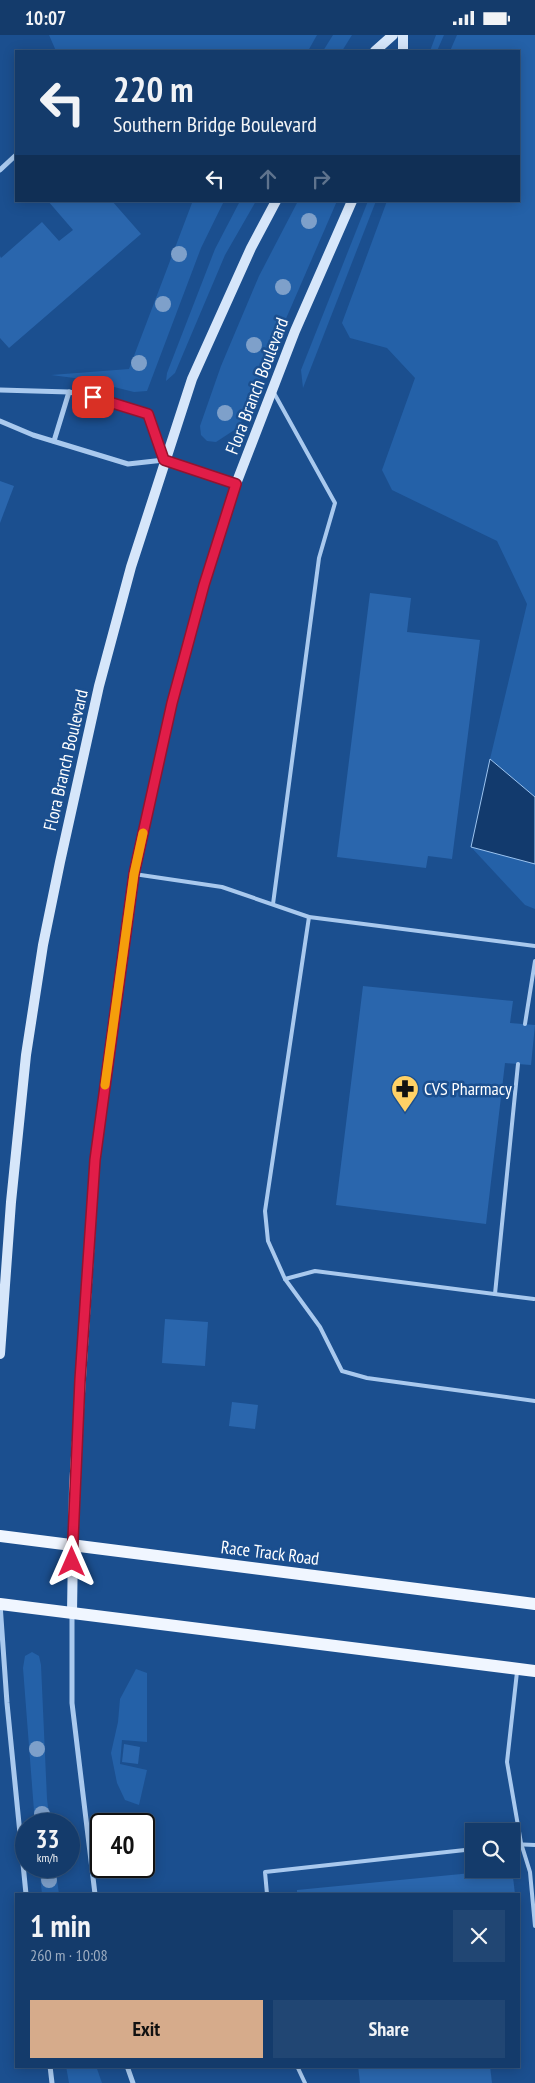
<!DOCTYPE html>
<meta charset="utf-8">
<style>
:root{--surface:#143b6b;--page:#214673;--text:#f1f3f6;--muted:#9dadc1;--line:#33557e;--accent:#d6ab8b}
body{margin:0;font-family:"PT Sans Narrow",sans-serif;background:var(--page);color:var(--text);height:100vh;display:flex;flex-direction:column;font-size:19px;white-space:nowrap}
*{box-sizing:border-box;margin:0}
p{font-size:16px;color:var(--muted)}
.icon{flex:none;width:28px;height:28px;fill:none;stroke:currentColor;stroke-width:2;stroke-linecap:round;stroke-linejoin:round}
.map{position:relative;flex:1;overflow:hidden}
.details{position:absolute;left:15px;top:1858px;width:505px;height:175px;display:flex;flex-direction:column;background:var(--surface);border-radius:0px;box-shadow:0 2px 12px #0003,0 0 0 1px var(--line)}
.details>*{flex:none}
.banner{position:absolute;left:15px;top:15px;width:505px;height:152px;border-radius:0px;box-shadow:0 2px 12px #0003,0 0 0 1px var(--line);background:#143b6b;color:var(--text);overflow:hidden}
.tools{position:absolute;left:465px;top:1788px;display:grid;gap:10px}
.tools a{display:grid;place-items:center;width:55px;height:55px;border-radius:0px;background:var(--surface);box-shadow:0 2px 12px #0003,0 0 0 1px var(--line);font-size:25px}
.speed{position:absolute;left:15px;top:1778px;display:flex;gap:10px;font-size:25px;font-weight:700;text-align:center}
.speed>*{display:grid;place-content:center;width:65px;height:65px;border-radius:50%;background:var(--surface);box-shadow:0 2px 12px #0003,0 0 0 1px var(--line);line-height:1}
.speed small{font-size:12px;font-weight:400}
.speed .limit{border:2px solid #111;border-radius:8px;background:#fff;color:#111}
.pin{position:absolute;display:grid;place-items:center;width:42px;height:42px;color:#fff;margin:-21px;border-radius:10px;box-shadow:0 2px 8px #0006}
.me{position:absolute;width:55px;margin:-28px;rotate:0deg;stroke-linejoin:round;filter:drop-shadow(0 0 4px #0008)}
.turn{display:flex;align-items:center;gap:18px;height:105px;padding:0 15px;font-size:22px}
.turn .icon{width:65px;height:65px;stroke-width:2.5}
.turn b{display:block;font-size:35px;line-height:42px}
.lanes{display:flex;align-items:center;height:48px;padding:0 15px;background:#0003;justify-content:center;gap:25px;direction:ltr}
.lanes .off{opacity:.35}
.round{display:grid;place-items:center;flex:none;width:52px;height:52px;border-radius:0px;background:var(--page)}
.summary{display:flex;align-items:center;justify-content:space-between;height:85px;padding:0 15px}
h1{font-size:30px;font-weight:700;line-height:38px}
.button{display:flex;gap:10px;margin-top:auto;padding:10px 15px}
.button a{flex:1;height:58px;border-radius:0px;background:var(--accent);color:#111;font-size:20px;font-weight:700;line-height:58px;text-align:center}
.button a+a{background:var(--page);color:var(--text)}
.status{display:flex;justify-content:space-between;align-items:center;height:35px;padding:0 25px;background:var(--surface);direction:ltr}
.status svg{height:14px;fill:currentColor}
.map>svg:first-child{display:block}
</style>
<div class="status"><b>10:07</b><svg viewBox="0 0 49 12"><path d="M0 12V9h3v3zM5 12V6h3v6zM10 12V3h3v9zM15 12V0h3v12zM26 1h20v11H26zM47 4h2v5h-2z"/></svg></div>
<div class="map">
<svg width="535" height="2048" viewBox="0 0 535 2048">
<rect width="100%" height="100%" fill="#1b4f8f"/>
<g fill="#2461a8">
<polygon points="49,0 317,0 308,16 56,16"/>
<polygon points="333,0 352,0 342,16 323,16"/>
<polygon points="436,0 444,0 437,16 430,16"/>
<polygon points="457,0 535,0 535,762 490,724 527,569 497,506 392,455 382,435 415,343 387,313 350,303 342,288 387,166 519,166 519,16 450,16"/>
<polygon points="190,166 224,166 201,213 147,356 134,357 82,344 51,340 129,334 192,168"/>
<polygon points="240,166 256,166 225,220 175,338 166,346 167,338 215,214"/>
<polygon points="298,166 337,166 239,392 216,407 207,406 201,400 200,391 221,331 259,241"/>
<polygon points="368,166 376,166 303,353 301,335"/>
<polygon points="471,812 535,829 535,874 525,870"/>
<polygon points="32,1617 39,1621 41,1630 47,1764 50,1789 35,1789 23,1633 25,1621"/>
<polygon points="136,1634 147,1638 147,1707 122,1705 120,1729 147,1735 139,1770 125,1765 117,1748 111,1718 118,1687 120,1664"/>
<polygon points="39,1831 55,1831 59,1859 42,1859"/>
<polygon points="66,2031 96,2031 102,2048 69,2048"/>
</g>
<polygon fill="#123a6d" stroke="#9cc4f0" points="490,724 535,762 535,829 471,812"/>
<g fill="#2a66ad">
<polygon points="48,166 112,166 141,199 9,313 0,303 0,221 1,223 42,187 59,206 73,195"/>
<polygon points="0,446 14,451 0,488"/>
<polygon points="370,558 411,563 407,597 480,605 452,824 428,821 426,833 337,822"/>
<polygon points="363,951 513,966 510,988 535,990 531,1030 505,1028 486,1189 336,1170"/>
<polygon points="165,1284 208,1287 205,1331 162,1328"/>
<polygon points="232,1367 258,1370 255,1394 229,1391"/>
<polygon points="124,1709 140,1712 138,1729 122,1727"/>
<polygon points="512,1834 515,1859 297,1859 297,1855"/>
<polygon points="358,2031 490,2031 492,2048 360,2048"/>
</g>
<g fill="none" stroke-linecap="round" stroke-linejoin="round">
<g stroke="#a9c9ee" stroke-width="4">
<polyline points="134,839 222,852 309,882 535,911"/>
<polyline points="273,869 319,523 335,468 274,358"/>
<polyline points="309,882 265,1176 268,1206 285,1244 320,1292 342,1336 367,1343 535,1366"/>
<polyline points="525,989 535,926"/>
<polyline points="285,1244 315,1236 534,1264"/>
<polyline points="495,1259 518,1029"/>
<polyline points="517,1637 507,1727 521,1808 530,1837 535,1891"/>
<polyline points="511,1809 535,1810"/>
<polyline points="267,1859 265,1837 474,1814"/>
<polyline points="297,2031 305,2048"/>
</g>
<g stroke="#a9c9ee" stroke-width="5">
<polyline points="0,135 16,120"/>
<polyline points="0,355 69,357 93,362 147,379 164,424"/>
<polyline points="0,386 33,400 128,429 164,425 236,449"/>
<polyline points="54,406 69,357"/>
<polyline points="0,1569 7,1668 26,1859"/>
<polyline points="72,1578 72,1668 95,1859"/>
<polyline points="50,2031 52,2048"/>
<polyline points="127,2031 133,2048"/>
</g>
<g stroke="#d6e6fa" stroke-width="10">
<polyline points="375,16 393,0"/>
<polyline points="403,16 403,0"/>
<polyline points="0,1319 11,1167 26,1020 43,910 60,827 99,651 131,532 192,344 251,213 276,166"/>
<polyline points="72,1578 74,1452 95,1125 134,839 172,668 204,550 236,449 295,296 352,166"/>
</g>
<g stroke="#f0f6ff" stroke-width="12">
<polyline points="0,1501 535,1569"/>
<polyline points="0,1569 535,1636"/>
</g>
</g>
<g fill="#7ea0ca">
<circle cx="309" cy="186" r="8"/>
<circle cx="179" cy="219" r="8"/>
<circle cx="283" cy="252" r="8"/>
<circle cx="163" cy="269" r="8"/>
<circle cx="254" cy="310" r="8"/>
<circle cx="139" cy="328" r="8"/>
<circle cx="225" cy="378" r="8"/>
<circle cx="37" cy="1714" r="8"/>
<circle cx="42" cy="1779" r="8"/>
<circle cx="49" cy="1845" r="8"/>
</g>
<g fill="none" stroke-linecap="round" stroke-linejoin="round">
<defs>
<polyline id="route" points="72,1527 80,1345 95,1125 134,839 172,668 204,550 236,449 164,425 148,379 93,362"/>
</defs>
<use href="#route" stroke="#92132f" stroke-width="12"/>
<use href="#route" stroke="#e11d48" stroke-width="9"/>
<polyline stroke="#f59e0b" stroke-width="9" points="105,1050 134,839 143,798"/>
</g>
<defs>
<symbol id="pharmacy-pin" viewBox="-11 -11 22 30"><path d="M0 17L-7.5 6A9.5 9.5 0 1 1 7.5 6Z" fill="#ffd166" stroke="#1b4f8f"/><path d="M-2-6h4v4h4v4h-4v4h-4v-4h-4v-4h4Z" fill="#111"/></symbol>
</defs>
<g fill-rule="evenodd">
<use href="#pharmacy-pin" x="389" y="1038" width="32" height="43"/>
</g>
<g text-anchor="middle" stroke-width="5" stroke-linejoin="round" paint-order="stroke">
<g font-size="18" fill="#fff" stroke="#1b4f8f">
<text transform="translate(257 351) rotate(-69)" y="6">Flora Branch Boulevard</text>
<text transform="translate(66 725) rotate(-77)" y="6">Flora Branch Boulevard</text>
<text transform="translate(270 1518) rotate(7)" y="6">Race Track Road</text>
</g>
<g font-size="18" fill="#fff" stroke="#1b4f8f" text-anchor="start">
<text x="424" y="1060">CVS Pharmacy</text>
</g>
</g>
</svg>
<div class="tools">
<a><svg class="icon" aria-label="search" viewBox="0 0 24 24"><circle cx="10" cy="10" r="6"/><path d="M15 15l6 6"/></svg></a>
</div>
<div class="speed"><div>33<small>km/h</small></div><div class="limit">40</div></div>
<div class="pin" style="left:93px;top:362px;background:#d93025"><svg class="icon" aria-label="arrive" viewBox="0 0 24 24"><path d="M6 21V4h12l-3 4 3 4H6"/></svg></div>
<svg class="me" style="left:72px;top:1527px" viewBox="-20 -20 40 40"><path d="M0-17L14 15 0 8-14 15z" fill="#e11d48" stroke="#fff" stroke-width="4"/></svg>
<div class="banner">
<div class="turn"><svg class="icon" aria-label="left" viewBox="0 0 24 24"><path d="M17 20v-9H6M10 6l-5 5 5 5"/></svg><div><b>220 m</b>Southern Bridge Boulevard</div></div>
<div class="lanes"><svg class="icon" aria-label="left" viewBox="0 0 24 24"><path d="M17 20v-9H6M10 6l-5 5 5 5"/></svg><svg class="icon off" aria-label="ahead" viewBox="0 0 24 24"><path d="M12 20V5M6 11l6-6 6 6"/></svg><svg class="icon off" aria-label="right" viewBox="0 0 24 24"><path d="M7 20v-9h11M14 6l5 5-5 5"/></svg></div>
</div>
<section class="details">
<div class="summary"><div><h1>1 min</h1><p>260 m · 10:08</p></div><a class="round"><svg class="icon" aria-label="close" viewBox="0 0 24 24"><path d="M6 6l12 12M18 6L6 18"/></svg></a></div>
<div class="button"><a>Exit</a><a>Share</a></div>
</section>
</div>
